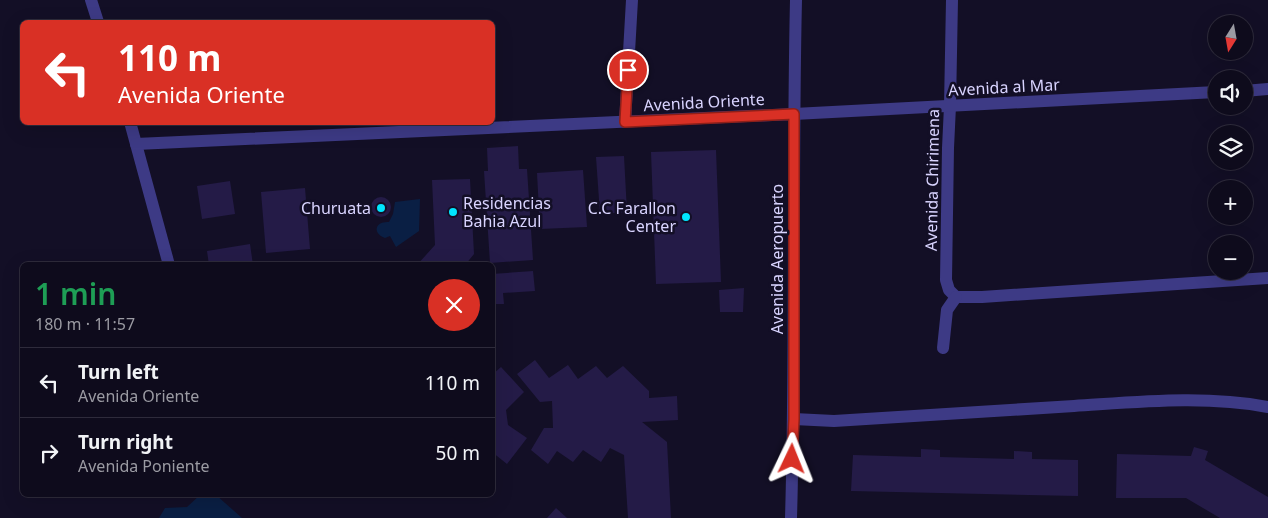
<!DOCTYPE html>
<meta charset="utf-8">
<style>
:root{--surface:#0e0b1c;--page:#171425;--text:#f1f3f6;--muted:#9b9ba3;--line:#2e2b3b}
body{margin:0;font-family:"Noto Sans",sans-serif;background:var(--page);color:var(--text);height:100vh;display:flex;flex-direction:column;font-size:19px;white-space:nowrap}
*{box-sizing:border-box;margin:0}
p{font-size:16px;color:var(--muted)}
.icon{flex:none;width:28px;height:28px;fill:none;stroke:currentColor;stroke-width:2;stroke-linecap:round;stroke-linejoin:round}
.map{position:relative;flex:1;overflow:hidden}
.side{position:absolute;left:20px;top:262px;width:475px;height:235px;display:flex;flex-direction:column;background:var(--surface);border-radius:8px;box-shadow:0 5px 20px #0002,0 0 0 1px var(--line)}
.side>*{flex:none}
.banner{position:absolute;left:20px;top:20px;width:475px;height:105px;border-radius:8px;box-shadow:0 5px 20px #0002,0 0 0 1px var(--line);background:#d93025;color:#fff;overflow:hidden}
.needle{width:32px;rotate:191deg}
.fabs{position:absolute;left:1208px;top:15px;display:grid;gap:10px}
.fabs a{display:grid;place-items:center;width:45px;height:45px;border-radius:50%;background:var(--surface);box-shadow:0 5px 20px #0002,0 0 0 1px var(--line);font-size:25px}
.pin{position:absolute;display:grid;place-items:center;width:42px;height:42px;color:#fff;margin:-21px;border:2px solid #fff;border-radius:50%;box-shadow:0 1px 5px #0007}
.me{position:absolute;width:55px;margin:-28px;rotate:2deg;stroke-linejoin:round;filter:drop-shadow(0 0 4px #0008)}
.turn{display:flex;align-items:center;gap:18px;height:105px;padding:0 15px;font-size:22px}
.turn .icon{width:65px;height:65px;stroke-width:2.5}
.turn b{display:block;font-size:35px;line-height:42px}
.round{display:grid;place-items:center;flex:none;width:52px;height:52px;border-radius:26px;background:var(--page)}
.summary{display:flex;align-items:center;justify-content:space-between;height:85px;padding:0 15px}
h1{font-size:30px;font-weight:600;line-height:38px;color:#1e9e55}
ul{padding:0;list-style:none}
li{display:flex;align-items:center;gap:15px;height:70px;padding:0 15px;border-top:1px solid var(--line)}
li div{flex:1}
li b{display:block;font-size:19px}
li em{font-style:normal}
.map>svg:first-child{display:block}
</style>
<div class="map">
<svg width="1268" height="518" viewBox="0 0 1268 518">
<rect width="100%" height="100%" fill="#130f26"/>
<g fill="#0a1f44">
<path d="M420 199 419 231 396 247 390 236 385 238C372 233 375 221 389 222L393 214 395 202Z"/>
<polygon points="200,495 216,495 242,518 159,518 165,508 187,507"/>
</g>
<g fill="#241b47">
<polygon points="518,146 519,169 527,169 533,260 490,263 484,171 488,171 487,148"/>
<polygon points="716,150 721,282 656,284 651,152"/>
<polygon points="624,156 627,212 600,214 596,157"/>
<polygon points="583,170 587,227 540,229 537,173"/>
<polygon points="470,179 474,254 465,265 417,265 435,245 432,180"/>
<polygon points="230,181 235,214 202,219 197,186"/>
<polygon points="305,188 310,249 266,253 261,192"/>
<circle cx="381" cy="207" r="10"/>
<polygon points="250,244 253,265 209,265 207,251"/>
<polygon points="533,271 535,291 503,293 504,304 492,304 492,274"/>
<polygon points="744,288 743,312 720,312 719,290"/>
<polygon points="535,360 549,378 568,365 578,379 596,366 607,378 623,366 649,391 649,398 677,396 678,420 642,422 667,442 671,518 628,518 624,455 610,448 601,462 583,450 573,462 557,451 548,464 531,450 544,428 553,428 552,401 540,402 517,374"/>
<polygon points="501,367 524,392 506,410 508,425 527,438 507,464 492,452 492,375"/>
<polygon points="1194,447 1208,451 1205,460 1268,497 1268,518 1220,518 1186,498 1116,498 1117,454 1191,456"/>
<polygon points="921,449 940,450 940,457 1014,459 1014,451 1032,452 1032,459 1078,460 1078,496 851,491 853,455 921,457"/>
<polygon points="556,508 567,518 547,518"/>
</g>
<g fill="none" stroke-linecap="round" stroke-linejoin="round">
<path stroke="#3d3a85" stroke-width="12" d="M794 419 834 421C914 416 994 411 1074 406 1138 402 1205 395 1268 407"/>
<g stroke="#3d3a85" stroke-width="12">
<polyline points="91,0 98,22"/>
<polyline points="952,0 950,106 948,148 946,280 949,290 956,297"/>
<polyline points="1244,91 1268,89"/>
<polyline points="130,122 169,265"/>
<polyline points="625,122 632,0"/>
<polyline points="136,144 794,114 1216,92"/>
<polyline points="956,297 982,297 1268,278"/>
<polyline points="943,348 947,310 956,297"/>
<path d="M791 518C796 345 792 173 796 0"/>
</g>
</g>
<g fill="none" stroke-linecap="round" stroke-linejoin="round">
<defs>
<polyline id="route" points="628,70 625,122 794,114 794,419 792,459"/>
</defs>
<use href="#route" stroke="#8d1f18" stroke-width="12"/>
<use href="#route" stroke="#d93025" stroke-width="9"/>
</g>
<g fill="#00e5ff" stroke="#130f26" stroke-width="2">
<circle cx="381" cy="208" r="5"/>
<circle cx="453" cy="212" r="5"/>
<circle cx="686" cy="217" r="5"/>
</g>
<g text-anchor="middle" stroke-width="5" stroke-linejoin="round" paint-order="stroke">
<g font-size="16" fill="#d9d4ff" stroke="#130f26">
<text transform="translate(1004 87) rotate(-3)" y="6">Avenida al Mar</text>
<text transform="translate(704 102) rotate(-3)" y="6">Avenida Oriente</text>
<text transform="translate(932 180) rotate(-89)" y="6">Avenida Chirimena</text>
<text transform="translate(777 259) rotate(-90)" y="6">Avenida Aeropuerto</text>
</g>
<g font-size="16" fill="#d9d4ff" stroke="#130f26" text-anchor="end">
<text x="463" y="209" text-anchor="start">Residencias<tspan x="463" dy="18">Bahia Azul</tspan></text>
<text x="371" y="214">Churuata</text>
<text x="676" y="214">C.C Farallon<tspan x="676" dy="18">Center</tspan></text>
</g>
</g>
</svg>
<div class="fabs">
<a><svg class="needle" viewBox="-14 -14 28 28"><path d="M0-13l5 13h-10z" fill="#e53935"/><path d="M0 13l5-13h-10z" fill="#9b9ba3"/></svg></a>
<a><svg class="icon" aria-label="sound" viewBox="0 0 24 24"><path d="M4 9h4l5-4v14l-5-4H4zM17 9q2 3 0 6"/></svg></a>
<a><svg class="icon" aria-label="layers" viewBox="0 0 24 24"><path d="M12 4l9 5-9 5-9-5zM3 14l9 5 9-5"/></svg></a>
<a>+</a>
<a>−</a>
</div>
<div class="pin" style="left:628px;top:70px;background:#d93025"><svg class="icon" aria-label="arrive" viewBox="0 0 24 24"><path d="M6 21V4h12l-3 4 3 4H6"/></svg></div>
<svg class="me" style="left:792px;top:459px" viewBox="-20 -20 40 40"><path d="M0-17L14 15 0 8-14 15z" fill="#d93025" stroke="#fff" stroke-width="4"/></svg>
<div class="banner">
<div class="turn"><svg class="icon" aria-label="left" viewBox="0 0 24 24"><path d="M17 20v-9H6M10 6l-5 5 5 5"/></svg><div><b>110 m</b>Avenida Oriente</div></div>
</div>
<section class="side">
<div class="summary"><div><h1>1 min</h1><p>180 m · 11:57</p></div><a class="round" style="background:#d93025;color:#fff"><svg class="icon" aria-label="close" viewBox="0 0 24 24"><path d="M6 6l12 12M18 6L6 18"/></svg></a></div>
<ul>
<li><svg class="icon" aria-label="left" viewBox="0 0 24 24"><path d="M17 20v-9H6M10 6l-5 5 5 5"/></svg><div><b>Turn left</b><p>Avenida Oriente</p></div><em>110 m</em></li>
<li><svg class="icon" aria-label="right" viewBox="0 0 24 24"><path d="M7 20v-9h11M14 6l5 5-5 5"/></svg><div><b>Turn right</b><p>Avenida Poniente</p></div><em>50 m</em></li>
</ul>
</section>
</div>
